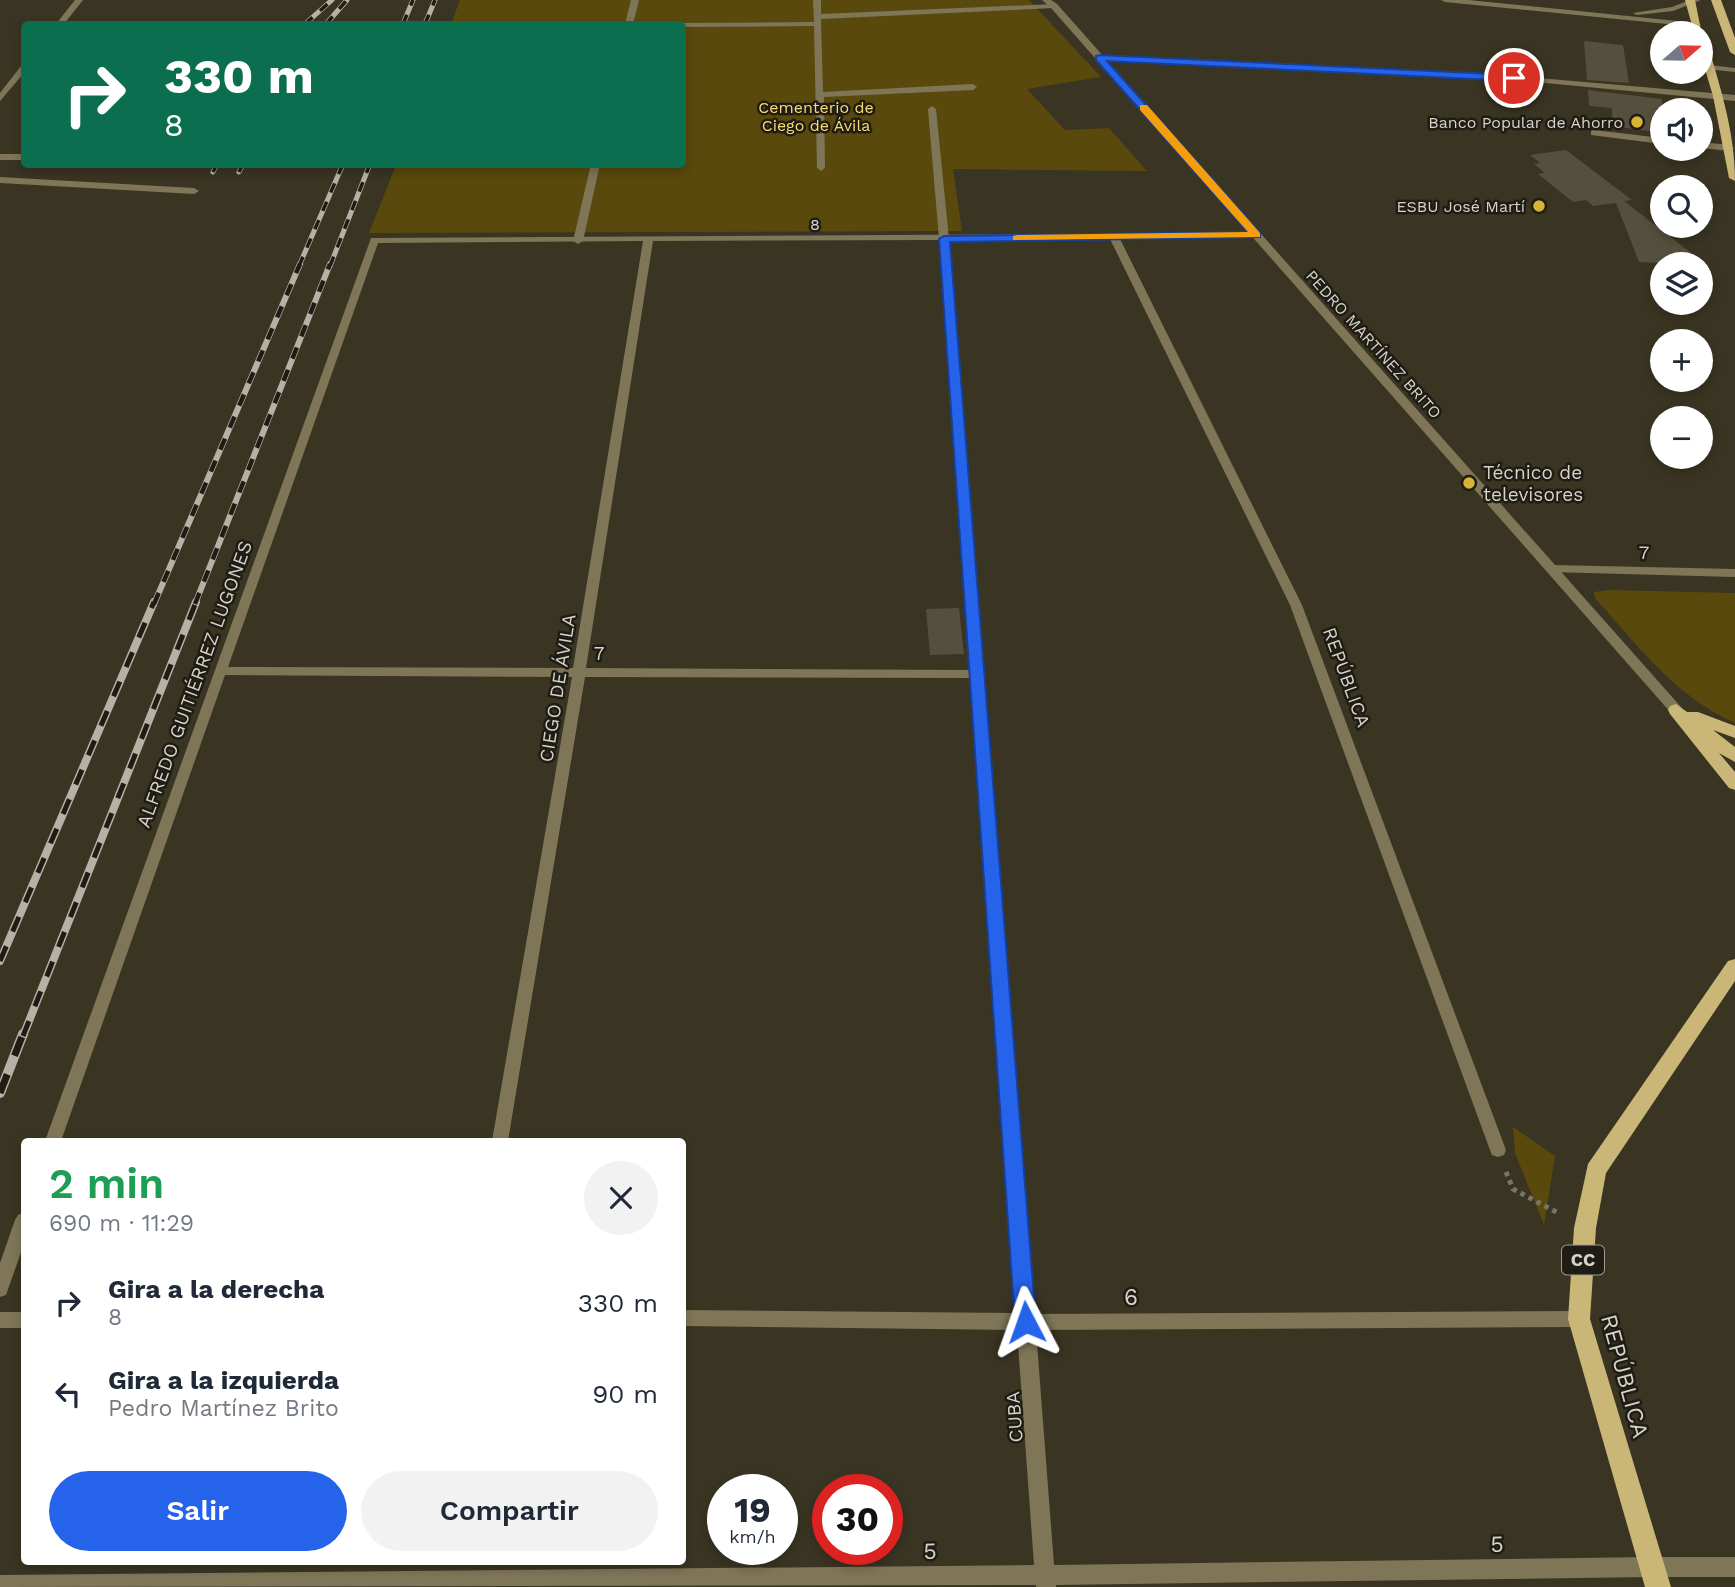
<!DOCTYPE html>
<html lang="es">
<meta charset="utf-8">
<style>
:root{--surface:#fff;--page:#f2f2f3;--text:#1f2937;--muted:#747a83;--accent:#2563eb}
body{margin:0;font-family:"Work Sans",sans-serif;background:var(--page);color:var(--text);height:100vh;display:flex;flex-direction:column;font-size:26px;white-space:nowrap}
*{box-sizing:border-box;margin:0}
p{font-size:23px;color:var(--muted)}
.icon{flex:none;width:38px;height:38px;fill:none;stroke:currentColor;stroke-width:2;stroke-linecap:round;stroke-linejoin:round}
.map{position:relative;flex:1;overflow:hidden}
.sheet{position:absolute;left:21px;top:1138px;width:665px;height:427px;display:flex;flex-direction:column;background:var(--surface);border-radius:7px;box-shadow:0 4px 10px #0003}
.sheet>*{flex:none}
.guide{position:absolute;left:21px;top:21px;width:665px;height:147px;border-radius:7px;box-shadow:0 4px 10px #0003;background:#0b6e4f;color:#fff;overflow:hidden}
.needle{width:46px;rotate:70deg}
.fabs{position:absolute;left:1650px;top:21px;display:grid;gap:14px}
.fabs a{display:grid;place-items:center;width:63px;height:63px;border-radius:50%;background:var(--surface);box-shadow:0 4px 10px #0003;font-size:35px}
.speed{position:absolute;left:707px;top:1474px;display:flex;gap:14px;font-size:35px;font-weight:700;text-align:center}
.speed>*{display:grid;place-content:center;width:91px;height:91px;border-radius:50%;background:var(--surface);box-shadow:0 4px 10px #0003;line-height:1}
.speed small{font-size:18px;font-weight:400}
.speed .limit{border:10px solid #d22;background:#fff;color:#111}
.pin{position:absolute;display:grid;place-items:center;width:60px;height:60px;color:#fff;margin:-30px;border:4px solid #fff;border-radius:50%;box-shadow:0 2px 7px #0007}
.me{position:absolute;width:77px;margin:-38px;rotate:356deg;stroke-linejoin:round;filter:drop-shadow(0 0 5px #0008)}
.turn{display:flex;align-items:center;gap:24px;height:147px;padding:0 28px;font-size:32px}
.turn .icon{width:91px;height:91px;stroke-width:2.5}
.turn b{display:block;font-size:49px;line-height:60px}
.round{display:grid;place-items:center;flex:none;width:74px;height:74px;border-radius:37px;background:var(--page)}
.overview{display:flex;align-items:center;justify-content:space-between;height:119px;padding:0 28px}
h1{font-size:42px;font-weight:600;line-height:52px;color:#1e9e55}
.action{display:flex;gap:14px;margin-top:auto;padding:14px 28px}
.action a{flex:1;height:80px;border-radius:42px;background:var(--accent);color:#fff;font-size:28px;font-weight:600;line-height:80px;text-align:center}
.action a+a{background:var(--page);color:var(--text)}
ul{padding:0;list-style:none}
li{display:flex;align-items:center;gap:21px;height:91px;padding:0 28px}
li div{flex:1}
li b{display:block;font-size:26px}
li em{font-style:normal}
.map>svg:first-child{display:block}
</style>
<div class="map">
<svg width="1735" height="1587" viewBox="0 0 1735 1587">
<rect width="100%" height="100%" fill="#3a3422"/>
<g fill="#59490c">
<polygon points="460,0 1029,0 1101,77 1027,89 1065,130 1109,128 1147,171 953,169 962,231 369,233 396,165 682,164 682,24 451,24"/>
<path d="M1610 590 1735 593V723C1676 697 1637 645 1595 598L1594 592Z"/>
<polygon points="1513,1127 1555,1156 1544,1225 1515,1153"/>
</g>
<g fill="#554f3d">
<polygon points="1584,41 1623,45 1629,83 1587,80"/>
<polygon points="1588,90 1662,99 1662,133 1612,126 1612,108 1589,106"/>
<polygon points="1566,150 1632,200 1624,201 1708,266 1639,262 1616,203 1593,206 1586,200 1573,202 1538,174 1545,173 1534,164 1540,163 1530,155"/>
<polygon points="959,608 964,654 930,655 926,609"/>
</g>
<g fill="none" stroke-linecap="round" stroke-linejoin="round">
<polyline stroke="#7a7566" stroke-width="5" stroke-dasharray="4.5 4.5" stroke-linecap="butt" points="1506,1172 1513,1189 1560,1214"/>
<g fill="#7f7658" fill-rule="evenodd">
<polygon points="75,0 83,0 64,24 56,24"/>
<polygon points="631,0 639,0 633,24 625,24"/>
<polygon points="813,0 821,0 821,14 1054,4 1058,6 1054,8 821,19 823,92 973,84 977,87 973,90 824,97 825,168 821,171 817,168 814,26 682,27 682,24 678,24 682,23 814,22"/>
<polygon points="21,66 24,66 24,73 0,101 0,93"/>
<polygon points="932,106 936,109 949,239 944,242 939,239 928,109"/>
<polygon points="1594,130 1662,138 1662,144 1591,135 1591,131"/>
<polygon points="1701,142 1730,145 1734,148 1730,151 1701,148"/>
<rect x="0" y="154" width="24" height="6"/>
<polygon points="591,164 600,164 583,241 578,244 573,241"/>
<polygon points="0,177 194,188 199,191 194,194 0,183"/>
</g>
<g fill="#7f7658" fill-rule="evenodd">
<polygon points="1441,0 1468,0 1697,23 1701,25 1697,27 1445,2"/>
<polygon points="1690,0 1701,0 1673,11 1637,15 1633,13 1672,7"/>
<polygon points="1099,56 1514,76 1735,95 1735,101 1514,80 1096,60 1095,58"/>
<polygon points="1709,65 1735,68 1735,72 1706,69 1706,65"/>
<path d="M1259 233 1261 235 1256 238 1120 239 1302 605 1506 1150 1504 1155 1498 1157 1492 1155 1490 1150 1290 605 1110 239 949 240 1034 1314 1579 1311 1585 1313 1588 1319 1585 1325 1579 1327 1036 1330 1054 1565 1651 1557 1658 1560 1661 1567 1658 1574 1651 1577 1056 1585V1587H1036V1585L0 1587V1575L1034 1565 1017 1330 682 1326V1310L1016 1313 971 678 585 677 508 1141H492L572 677 225 675 61 1141H45L371 238ZM939 240 970 670 586 668 653 241ZM643 241 573 668 228 667 378 243Z"/>
<polygon points="1553,565 1735,569 1735,577 1549,572 1547,569 1549,566"/>
<polygon points="24,1212 24,1244 6,1295 0,1297 0,1263 15,1220 18,1215"/>
<rect x="0" y="1312" width="24" height="16"/>
</g>
<g fill="#7f7658" fill-rule="evenodd">
<polygon points="1042,0 1051,0 1057,4 1681,707 1683,710 1681,713 1671,713 1051,8"/>
<polygon points="1651,1557 1735,1557 1735,1577 1651,1577 1644,1574 1641,1567 1644,1560"/>
</g>
<g fill="#cab778" fill-rule="evenodd">
<polygon points="1685,0 1695,0 1702,35 1694,33"/>
<polygon points="1711,0 1721,0 1735,38 1735,55 1730,52"/>
<path d="M1701 36 1706 39C1720 86 1735 132 1735 181L1729 178 1713 96 1701 56Z"/>
<polygon points="1676,704 1687,712 1698,712 1735,726 1735,738 1713,730 1735,747 1735,762 1719,753 1735,772 1735,790 1729,788 1670,714 1668,710 1670,706"/>
<polygon points="1735,959 1735,981 1606,1173 1596,1228 1590,1319 1671,1587 1645,1587 1568,1319 1574,1228 1588,1164 1728,961"/>
</g>
<defs>
<g id="rail-far3">
<polyline points="305,24 332,0"/>
<polyline points="326,24 347,0"/>
<polyline points="403,24 413,0"/>
<polyline points="425,24 435,0"/>
<polyline points="213,172 217,164"/>
<polyline points="239,172 243,164"/>
<polyline points="299,266 343,164"/>
<polyline points="330,266 370,164"/>
</g>
<g id="rail-far2">
<polyline points="154,604 300,264"/>
<polyline points="195,604 330,264"/>
</g>
<g id="rail-far1">
<polyline points="0,961 154,602"/>
<polyline points="23,1036 196,602"/>
</g>
<polyline id="rail" points="0,1093 23,1034"/>
</defs>
<use href="#rail-far3" stroke="#b5b1a4" stroke-width="5"/>
<use href="#rail-far2" stroke="#b5b1a4" stroke-width="6"/>
<use href="#rail-far1" stroke="#b5b1a4" stroke-width="8"/>
<use href="#rail" stroke="#b5b1a4" stroke-width="10"/>
<use href="#rail-far3" stroke="#1e1c14" stroke-width="3.5" stroke-dasharray="10" stroke-linecap="butt"/>
<use href="#rail-far2" stroke="#1e1c14" stroke-width="4.5" stroke-dasharray="12" stroke-linecap="butt"/>
<use href="#rail-far1" stroke="#1e1c14" stroke-width="5" stroke-dasharray="16" stroke-linecap="butt"/>
<use href="#rail" stroke="#1e1c14" stroke-width="7" stroke-dasharray="20" stroke-linecap="butt"/>
</g>
<polygon fill="#2563eb" stroke="#184099" stroke-width="2" points="1100,55 1514,75 1519,78 1514,81 1107,61 1260,233 1260,237 950,242 1036,1322 1033,1328 1026,1331 1019,1328 1015,1322 939,239 944,236 1248,232 1096,60 1096,56"/>
<polygon fill="#f59e0b" points="1140,105 1147,105 1260,233 1260,237 1013,240 1013,236 1017,235 1248,232 1140,110"/>
<g fill="#d7b434" stroke="#1e1c14" stroke-width="2.5">
<circle cx="1637" cy="122" r="7"/>
<circle cx="1539" cy="206" r="7"/>
<circle cx="1469" cy="483" r="7"/>
</g>
<g text-anchor="middle" stroke-width="5" stroke-linejoin="round" paint-order="stroke">
<g font-size="16" fill="#f9da71" stroke="#1e1c14">
<text x="816" y="113">Cementerio de<tspan x="816" dy="18">Ciego de Ávila</tspan></text>
</g>
<g font-size="16" fill="#d6d3c8" stroke="#1e1c14" text-anchor="end">
<text x="1623" y="128">Banco Popular de Ahorro</text>
<text x="1525" y="212">ESBU José Martí</text>
</g>
<g font-size="16" fill="#d6d3c8" stroke="#1e1c14">
<text x="815" y="230">8</text>
<text transform="translate(1374 344) rotate(48)" y="6">PEDRO MARTÍNEZ BRITO</text>
</g>
<rect fill="#1e1c14" stroke="#9f9c92" stroke-width="2" x="1562" y="1245.5" width="42" height="29" rx="5"/>
<g font-size="18" font-weight="bold" fill="#d6d3c8">
<text x="1583" y="1266">CC</text>
</g>
<g font-size="19" fill="#d6d3c8" stroke="#1e1c14" text-anchor="start">
<text x="1483" y="479">Técnico de<tspan x="1483" dy="22">televisores</tspan></text>
</g>
<g font-size="19" fill="#d6d3c8" stroke="#1e1c14">
<text transform="translate(1644 552) rotate(1)" y="7">7</text>
<text x="599" y="660">7</text>
<text transform="translate(1347 677) rotate(70)" y="7">REPÚBLICA</text>
<text transform="translate(194 684) rotate(-70)" y="7">ALFREDO GUITIÉRREZ LUGONES</text>
<text transform="translate(557 688) rotate(-81)" y="7">CIEGO DE ÁVILA</text>
<text transform="translate(1014 1417) rotate(-94)" y="7">CUBA</text>
</g>
<g font-size="23" fill="#d6d3c8" stroke="#1e1c14">
<text x="1131" y="1305">6</text>
<text transform="translate(1625 1376) rotate(75)" y="8">REPÚBLICA</text>
<text transform="translate(1497 1544) rotate(-1)" y="8">5</text>
<text transform="translate(930 1551) rotate(-1)" y="8">5</text>
</g>
</g>
</svg>
<div class="fabs">
<a><svg class="needle" viewBox="-14 -14 28 28"><path d="M0-13l5 13h-10z" fill="#e53935"/><path d="M0 13l5-13h-10z" fill="#747a83"/></svg></a>
<a><svg class="icon" aria-label="sound" viewBox="0 0 24 24"><path d="M4 9h4l5-4v14l-5-4H4zM17 9q2 3 0 6"/></svg></a>
<a><svg class="icon" aria-label="search" viewBox="0 0 24 24"><circle cx="10" cy="10" r="6"/><path d="M15 15l6 6"/></svg></a>
<a><svg class="icon" aria-label="layers" viewBox="0 0 24 24"><path d="M12 4l9 5-9 5-9-5zM3 14l9 5 9-5"/></svg></a>
<a>+</a>
<a>−</a>
</div>
<div class="speed"><div>19<small>km/h</small></div><div class="limit">30</div></div>
<div class="pin" style="left:1514px;top:78px;background:#d93025"><svg class="icon" aria-label="arrive" viewBox="0 0 24 24"><path d="M6 21V4h12l-3 4 3 4H6"/></svg></div>
<svg class="me" style="left:1026px;top:1322px" viewBox="-20 -20 40 40"><path d="M0-17L14 15 0 8-14 15z" fill="#2563eb" stroke="#fff" stroke-width="4"/></svg>
<div class="guide">
<div class="turn"><svg class="icon" aria-label="right" viewBox="0 0 24 24"><path d="M7 20v-9h11M14 6l5 5-5 5"/></svg><div><b>330 m</b>8</div></div>
</div>
<section class="sheet">
<div class="overview"><div><h1>2 min</h1><p>690 m · 11:29</p></div><a class="round"><svg class="icon" aria-label="close" viewBox="0 0 24 24"><path d="M6 6l12 12M18 6L6 18"/></svg></a></div>
<ul>
<li><svg class="icon" aria-label="right" viewBox="0 0 24 24"><path d="M7 20v-9h11M14 6l5 5-5 5"/></svg><div><b>Gira a la derecha</b><p>8</p></div><em>330 m</em></li>
<li><svg class="icon" aria-label="left" viewBox="0 0 24 24"><path d="M17 20v-9H6M10 6l-5 5 5 5"/></svg><div><b>Gira a la izquierda</b><p>Pedro Martínez Brito</p></div><em>90 m</em></li>
</ul>
<div class="action"><a>Salir</a><a>Compartir</a></div>
</section>
</div>
